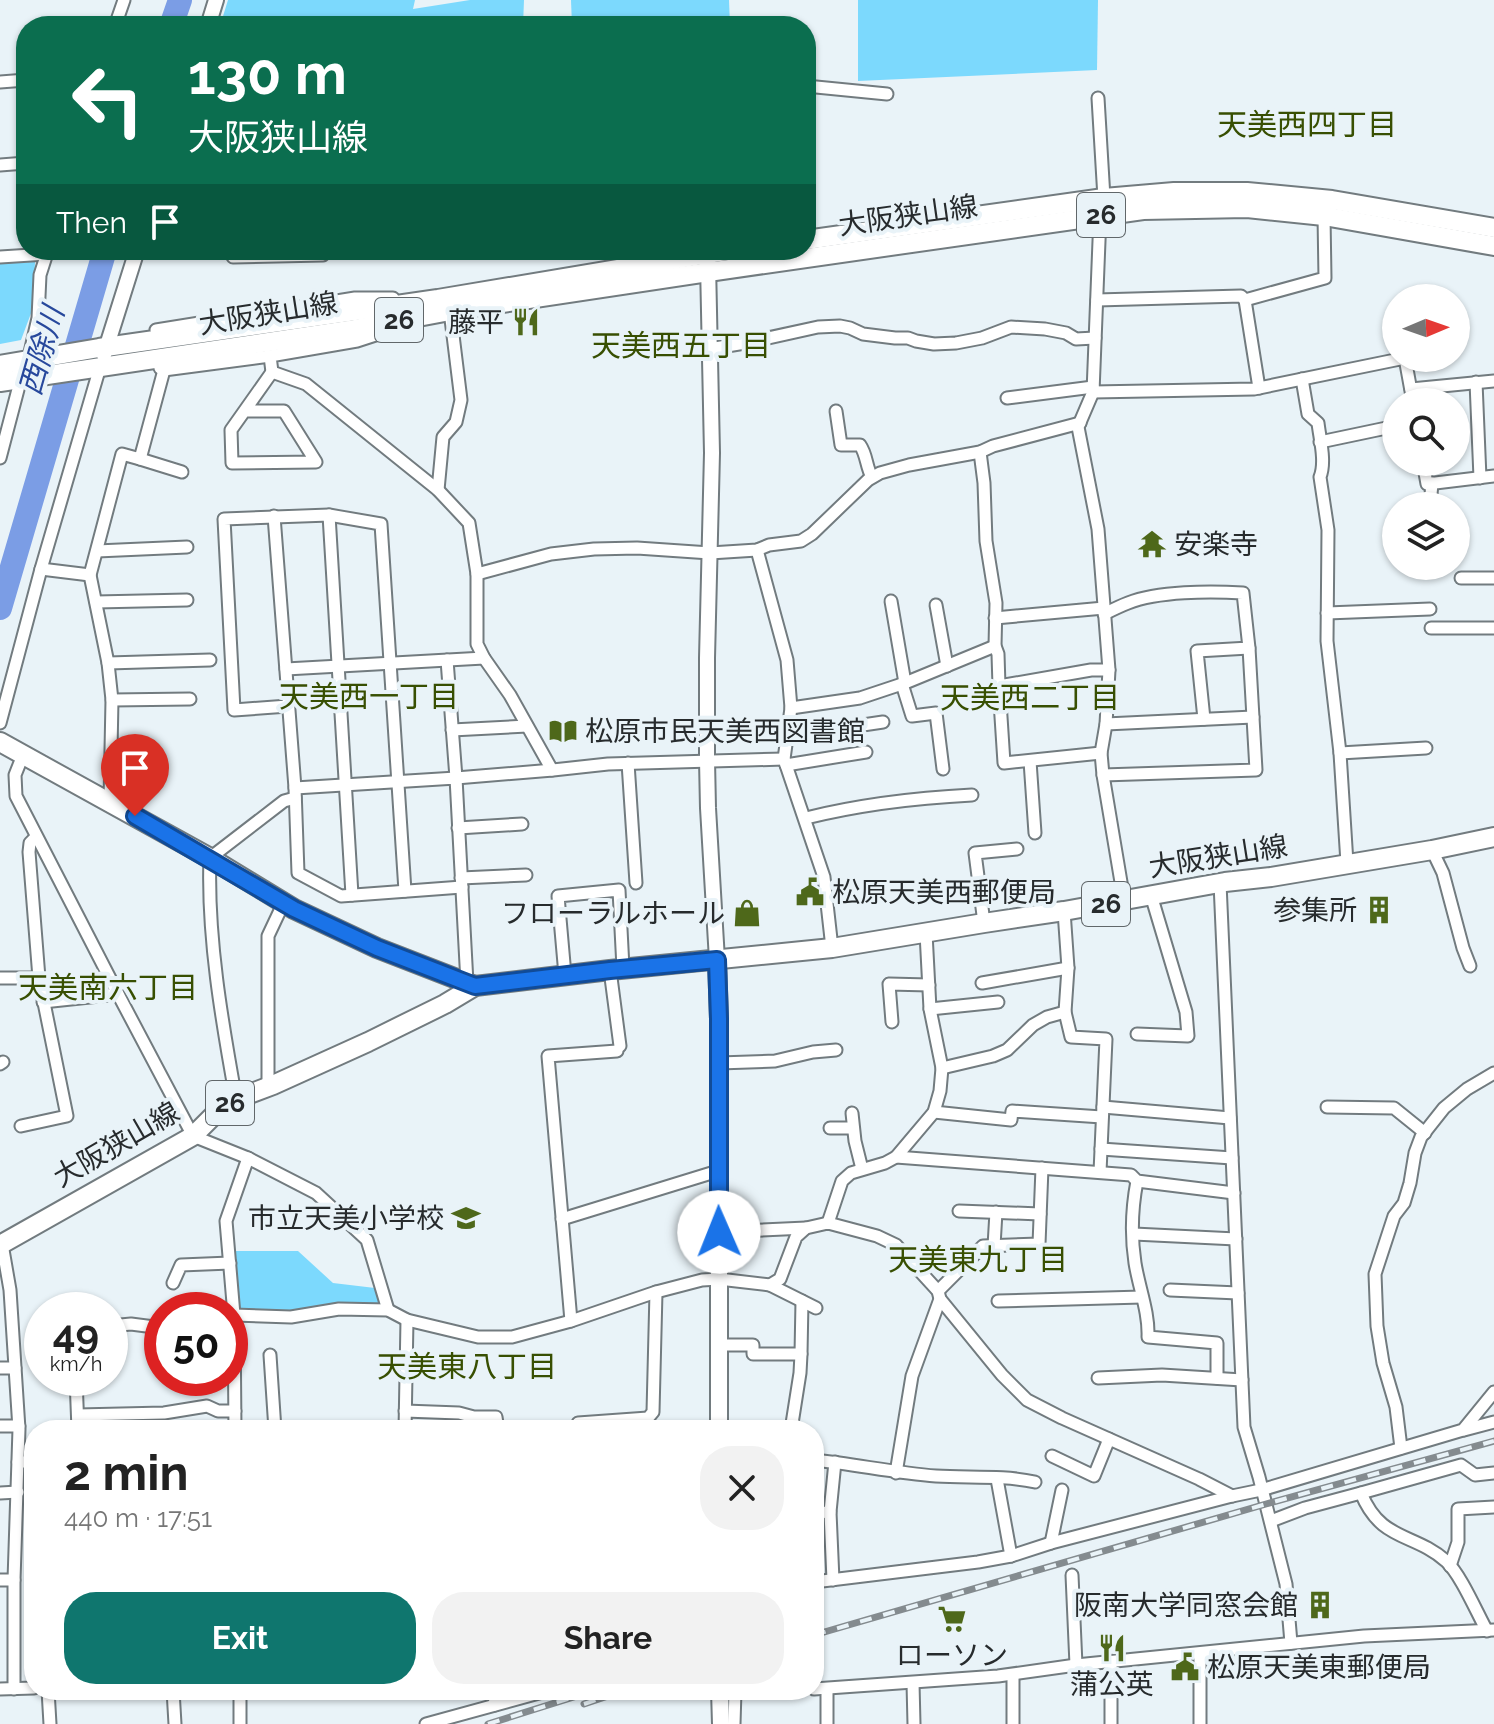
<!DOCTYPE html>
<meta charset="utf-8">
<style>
:root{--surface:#fff;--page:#f2f2f2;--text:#222;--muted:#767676;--accent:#0f766e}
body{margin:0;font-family:Raleway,"Noto Sans JP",sans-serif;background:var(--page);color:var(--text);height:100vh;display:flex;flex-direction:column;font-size:30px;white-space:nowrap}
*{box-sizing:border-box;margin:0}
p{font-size:26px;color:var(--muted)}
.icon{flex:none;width:44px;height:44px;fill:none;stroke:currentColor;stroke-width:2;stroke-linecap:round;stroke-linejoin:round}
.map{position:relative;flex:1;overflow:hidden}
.side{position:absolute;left:24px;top:1420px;width:800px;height:280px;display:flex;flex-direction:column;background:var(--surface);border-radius:32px;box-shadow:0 2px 6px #0004}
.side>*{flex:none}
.banner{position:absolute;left:16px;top:16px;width:800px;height:244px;border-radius:32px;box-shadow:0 2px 6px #0004;background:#0b6e4f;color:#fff;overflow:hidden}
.needle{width:52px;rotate:88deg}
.tools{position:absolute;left:1382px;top:284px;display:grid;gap:16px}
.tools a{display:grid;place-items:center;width:88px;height:88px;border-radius:50%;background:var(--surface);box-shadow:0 2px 6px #0004;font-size:40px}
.speed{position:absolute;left:24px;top:1292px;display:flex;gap:16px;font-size:40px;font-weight:700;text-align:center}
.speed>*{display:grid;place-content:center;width:104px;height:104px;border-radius:50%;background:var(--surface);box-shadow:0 2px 6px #0004;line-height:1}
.speed small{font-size:20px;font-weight:400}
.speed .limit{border:12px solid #d22;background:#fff;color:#111}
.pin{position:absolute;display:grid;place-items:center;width:68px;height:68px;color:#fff;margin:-82px -34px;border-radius:50% 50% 50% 0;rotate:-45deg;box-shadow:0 0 8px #0007}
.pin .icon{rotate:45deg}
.me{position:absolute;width:88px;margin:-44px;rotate:359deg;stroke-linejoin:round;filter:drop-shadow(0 0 6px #0008)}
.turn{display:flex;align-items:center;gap:28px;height:168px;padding:0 40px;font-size:36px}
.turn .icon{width:104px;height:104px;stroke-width:2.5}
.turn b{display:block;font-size:56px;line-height:68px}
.then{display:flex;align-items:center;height:76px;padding:0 40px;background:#0003;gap:16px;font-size:30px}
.round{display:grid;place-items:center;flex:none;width:84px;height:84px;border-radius:32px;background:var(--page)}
.head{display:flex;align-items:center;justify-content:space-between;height:136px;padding:0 40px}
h1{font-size:48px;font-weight:700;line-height:60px}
.button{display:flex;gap:16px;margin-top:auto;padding:16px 40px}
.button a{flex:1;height:92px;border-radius:32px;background:var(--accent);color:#fff;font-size:32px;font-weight:700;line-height:92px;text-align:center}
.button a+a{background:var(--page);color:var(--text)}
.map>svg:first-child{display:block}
</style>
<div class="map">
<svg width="1494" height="1724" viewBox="0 0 1494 1724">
<rect width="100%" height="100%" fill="#e9f3f8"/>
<g fill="#7cd9fd">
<polygon points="228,0 415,0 413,9 470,0 524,0 523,26 220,26"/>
<polygon points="571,0 729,0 730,26 572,26"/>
<polygon points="858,0 1098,0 1097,70 858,81"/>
<polygon points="35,262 33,308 21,340 0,344 0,263"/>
<polygon points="234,1251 298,1251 333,1283 375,1288 383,1307 295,1313 244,1312 238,1306"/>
</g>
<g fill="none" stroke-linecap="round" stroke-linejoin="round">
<g stroke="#7b9de5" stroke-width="24">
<polyline points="171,26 180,0"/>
<polyline points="0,608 105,250"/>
</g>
<defs>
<g id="minor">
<polyline points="115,26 124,0"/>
<polyline points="0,82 26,80"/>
<polyline points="806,86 887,94"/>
<polyline points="1098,98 1104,198 1100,216 1093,392 1078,427 1098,529 1109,670 1106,724 1101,753 1103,775 1124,900"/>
<polyline points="0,165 26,163"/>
<polyline points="233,250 233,257 323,255 326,250"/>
<polyline points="0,257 47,254"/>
<polyline points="1097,300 1241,296 1245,300 1325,278 1324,216"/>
<polyline points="1245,300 1259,388"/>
<polyline points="397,328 357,341 270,356 272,372 306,384 438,490 469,523 477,574 551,554 594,549 637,548 710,553 757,550 769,545 801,541 812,534 868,480 880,473 909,465 980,452 993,446 1080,423"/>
<polyline points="156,330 355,298 393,298"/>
<polyline points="709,349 745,343 818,327 840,326 850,328 863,334 895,338 908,338 916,341 934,344 956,343 982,338 1011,327 1045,329 1066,333 1076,339 1095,338"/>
<polyline points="160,368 164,370 270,356"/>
<path d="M1302 379 1308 414 1318 423C1320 440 1326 462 1320 477L1328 530 1327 641 1340 753 1347 863"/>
<polyline points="1476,382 1480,478"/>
<polyline points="1411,389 1494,381"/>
<polyline points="1093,392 1254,389 1405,358 1413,402"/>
<polyline points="1007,398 1093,387"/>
<polyline points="246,411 284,411 316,462 232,463 231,430 272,372"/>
<path d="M836 411 841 445H860C867 455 866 467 872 477"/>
<polyline points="1320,442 1396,426"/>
<polyline points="980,452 984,483 986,541 996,603 995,646 998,654 999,686 1091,670 1109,670"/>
<polyline points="0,458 21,378 28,361 38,318 40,275 48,250"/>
<polyline points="140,459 182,472"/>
<polyline points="1423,462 1427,484 1494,476"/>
<polyline points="438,490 443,437 456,422 461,400 450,311 443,313"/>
<polyline points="1430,506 1432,483"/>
<polyline points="329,515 352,895"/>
<polyline points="274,516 295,788 298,873 341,896 462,887"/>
<polyline points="757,550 787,660 791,708"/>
<polyline points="97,551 187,547"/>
<polyline points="41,569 90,575 122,454 140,459 164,370"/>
<polyline points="477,574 477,644 484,658 510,695 552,770"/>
<polyline points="90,575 108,663 112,700 110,801"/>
<polyline points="1461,578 1494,578"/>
<polyline points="891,601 905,683"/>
<polyline points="96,602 187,600"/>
<polyline points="936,605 947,666"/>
<polyline points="1327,613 1430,609"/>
<path d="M1104 614C1112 610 1120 606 1128 603 1158 591 1210 591 1243 593L1249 648 1197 651 1204 719"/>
<polyline points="995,618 1104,608"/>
<polyline points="1431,628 1494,628"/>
<polyline points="447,660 456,778 553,770 608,764 784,759"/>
<polyline points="108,663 210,660"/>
<polyline points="286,669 484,658"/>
<polyline points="902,684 912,716 936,713 943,769"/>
<polyline points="999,686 1004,763 1101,753"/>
<polyline points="112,700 190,699"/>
<polyline points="288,706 234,710 224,519 329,515 381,524 405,891"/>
<polyline points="0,723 41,569 100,367"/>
<polyline points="1106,724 1253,717"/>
<polyline points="452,730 527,726"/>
<polyline points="789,736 883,722"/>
<polyline points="1340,753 1426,748"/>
<polyline points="23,755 15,775 16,796 118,994 193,1136 248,1158 316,1193 367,1240 388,1310"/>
<polyline points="1030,761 1035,833"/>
<polyline points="628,763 636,883"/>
<polyline points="786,765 866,752"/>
<polyline points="1103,775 1256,770 1249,648"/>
<polyline points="295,788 456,778 467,983"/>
<path d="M806 818C862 804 914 798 972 795"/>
<polyline points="458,828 522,824"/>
<polyline points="1432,850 1443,873 1463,948 1470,966"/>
<polyline points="461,878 526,875"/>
<polyline points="1220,883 1244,1427 1259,1477 1286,1584 1291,1643"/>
<polyline points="1064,911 1068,968 1065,1012 1071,1037 1106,1039 1100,1172"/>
<polyline points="984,923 975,853 1017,849"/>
<polyline points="832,948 824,877 784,759 791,708 860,698 905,683 995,646"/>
<polyline points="610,970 620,1046"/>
<polyline points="565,975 558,896 619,890 623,968"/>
<polyline points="0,978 39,978"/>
<polyline points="982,983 1068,968"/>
<polyline points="43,1002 118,994"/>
<polyline points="930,1009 998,1002"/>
<polyline points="892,1022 889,984 929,985"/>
<polyline points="1137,1034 1188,1036 1186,1012 1151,895"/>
<polyline points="719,1063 775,1061 813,1052 836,1050"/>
<polyline points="0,1064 3,1062"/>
<polyline points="942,1068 993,1056 1007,1050 1033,1025 1047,1017 1065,1012"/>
<polyline points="268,1087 268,936 284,902"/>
<path d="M236 1099C222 1022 207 936 210 858L284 801 295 798"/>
<polyline points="1103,1107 1230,1118"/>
<polyline points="1327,1107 1394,1108 1425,1133"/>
<polyline points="934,1112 1011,1120 1012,1111 1102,1117"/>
<polyline points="852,1113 855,1141 862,1169"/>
<polyline points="21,1126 67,1116 39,978 29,852 30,843 36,837"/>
<polyline points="830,1128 853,1128"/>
<polyline points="1101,1149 1232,1158"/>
<polyline points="896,1157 1131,1175 1137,1181 1234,1193"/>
<path d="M1137 1181C1132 1207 1131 1237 1135 1263 1139 1288 1149 1312 1148 1337L1217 1343V1378"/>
<polyline points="959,1211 1040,1214"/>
<polyline points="562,1219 718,1171"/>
<polyline points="828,1223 842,1181 851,1173 885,1163 896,1157 934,1112 940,1091 942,1068 930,1009 926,933"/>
<polyline points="719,1232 806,1228"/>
<polyline points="1134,1234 1236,1239"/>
<polyline points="2,1244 10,1290 19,1429 14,1580 14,1689"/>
<polyline points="994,1246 996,1212"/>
<polyline points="173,1283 181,1265 230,1263"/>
<polyline points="770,1285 816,1308"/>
<polyline points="1170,1290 1238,1293"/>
<polyline points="938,1291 983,1246 1039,1244 1042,1168"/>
<polyline points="998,1301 1142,1297"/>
<polyline points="234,1315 291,1317 339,1309 388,1310 407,1320 478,1337 512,1337 571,1321 656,1292 702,1280 719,1279 770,1285 780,1279 796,1237 806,1228 828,1223 877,1236 896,1245 938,1291 940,1299 1002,1375 1027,1400 1062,1418 1199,1479 1232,1496"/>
<polyline points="571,1321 548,1056 617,1051"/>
<polyline points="110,1326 131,1324 162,1328"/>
<polyline points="719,1345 753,1345 753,1354 801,1354 800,1373 791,1430"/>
<polyline points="801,1354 802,1301"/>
<polyline points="270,1355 275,1430"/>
<polyline points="0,1368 15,1368"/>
<polyline points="76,1378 78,1430"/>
<polyline points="1098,1378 1162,1375 1242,1380"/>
<polyline points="405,1411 459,1413 474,1417 496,1417 498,1430"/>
<polyline points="78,1415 164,1413 207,1406 218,1411 235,1411"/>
<polyline points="0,1426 19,1426"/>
<polyline points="235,1430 234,1315 226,1221 248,1158"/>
<polyline points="296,1430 343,1428"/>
<polyline points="405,1430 407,1320"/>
<polyline points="578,1430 578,1423 648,1418 653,1412 656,1292"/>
<polyline points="1464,1430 1494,1422"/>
<polyline points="1401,1448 1396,1407 1383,1363 1377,1326 1375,1274 1394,1216 1404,1203 1410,1183 1415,1153 1421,1137 1444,1108 1467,1089 1494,1073"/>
<polyline points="1052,1456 1094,1476 1109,1439"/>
<path d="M814 1460C855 1464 895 1473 936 1476 969 1478 1003 1475 1035 1482"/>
<polyline points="18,1462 34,1462"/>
<polyline points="896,1473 912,1376 940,1299"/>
<polyline points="997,1479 1011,1556"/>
<polyline points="0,1493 18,1492"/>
<polyline points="1361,1493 1461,1465 1475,1475 1494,1473"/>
<polyline points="814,1513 830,1512"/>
<path d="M1271 1521 1305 1508 1361 1493C1381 1542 1413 1532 1446 1561 1461 1575 1476 1611 1487 1631"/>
<polyline points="1051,1543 1062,1490"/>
<polyline points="1450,1566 1458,1542 1458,1509 1494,1507"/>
<polyline points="1072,1575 1076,1665"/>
<polyline points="0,1580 14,1580"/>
<polyline points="833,1580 830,1512 835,1462"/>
<polyline points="814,1582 978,1562 1011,1556 1051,1543 1232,1496 1261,1490 1463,1430 1494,1392"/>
<polyline points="1200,1654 1200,1724"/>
<polyline points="1111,1662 1111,1724"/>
<polyline points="1013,1675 1013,1724"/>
<polyline points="913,1683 914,1724"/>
<polyline points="0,1689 34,1688"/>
<polyline points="814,1689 998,1676 1076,1665 1364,1636 1494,1630"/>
<polyline points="827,1689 827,1724"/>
<polyline points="48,1690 50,1724"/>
<polyline points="173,1690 175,1724"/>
<polyline points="240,1690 240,1724"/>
<polyline points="494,1690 495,1705"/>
<polyline points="720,1691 775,1690"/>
<polyline points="426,1724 550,1690"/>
<polyline points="734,1724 735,1691"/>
</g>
<g id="tertiary">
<polyline points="208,26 216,0"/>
<polyline points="708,264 712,453 707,658 707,760 708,808 717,960"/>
<polyline points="104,355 137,250"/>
</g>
<g id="secondary">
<polyline points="717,960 719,1019 719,1430"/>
<polyline points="720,1690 721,1724"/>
</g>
<g id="primary">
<polyline points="806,240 1104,198 1174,192 1247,192 1332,200 1494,228"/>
<polyline points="0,365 99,348 438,299 731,250"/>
<polyline points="0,382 349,330 450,311 708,272 1143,210 1247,208 1324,216 1494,246"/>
<polyline points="0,742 210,858 294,909 377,948 475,986"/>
<polyline points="0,1245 193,1136 213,1116 236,1099 273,1085 368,1042 445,1004 475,986 610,970 832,948 984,923 1064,911 1225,882 1271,877 1432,850 1494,837"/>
</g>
</defs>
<use href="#minor" stroke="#727b7f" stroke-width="15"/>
<use href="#tertiary" stroke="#727b7f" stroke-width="18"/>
<use href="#secondary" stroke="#727b7f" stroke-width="20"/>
<use href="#primary" stroke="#727b7f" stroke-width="22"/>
<use href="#minor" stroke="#fff" stroke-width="11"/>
<use href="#tertiary" stroke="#fff" stroke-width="14"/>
<use href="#secondary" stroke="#fff" stroke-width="16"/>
<use href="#primary" stroke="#fff" stroke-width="18"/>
<defs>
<g id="rail">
<polyline points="814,1635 1266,1504 1494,1441"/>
<polyline points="584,1704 626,1690"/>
<polyline points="488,1724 596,1690"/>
</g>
</defs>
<use href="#rail" stroke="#848b8f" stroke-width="7"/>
<use href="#rail" stroke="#e9f3f8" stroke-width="4" stroke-dasharray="12" stroke-linecap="butt"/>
</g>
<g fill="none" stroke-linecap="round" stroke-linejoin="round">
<defs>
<polyline id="route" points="135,816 294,909 377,948 475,986 610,970 717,960 719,1019 719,1232"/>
</defs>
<use href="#route" stroke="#114b97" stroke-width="20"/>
<use href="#route" stroke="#1a73e8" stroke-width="14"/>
</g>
<defs>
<symbol id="restaurant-bare" viewBox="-9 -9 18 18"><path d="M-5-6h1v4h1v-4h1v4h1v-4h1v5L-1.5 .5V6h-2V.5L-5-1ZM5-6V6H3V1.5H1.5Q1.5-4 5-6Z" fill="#4e681a" stroke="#e9f3f8" stroke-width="2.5" paint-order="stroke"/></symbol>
<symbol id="temple-bare" viewBox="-9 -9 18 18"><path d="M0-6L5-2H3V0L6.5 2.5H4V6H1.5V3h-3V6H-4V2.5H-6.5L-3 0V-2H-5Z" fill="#4e681a" stroke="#e9f3f8" stroke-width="2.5" paint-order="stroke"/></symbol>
<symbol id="library-bare" viewBox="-9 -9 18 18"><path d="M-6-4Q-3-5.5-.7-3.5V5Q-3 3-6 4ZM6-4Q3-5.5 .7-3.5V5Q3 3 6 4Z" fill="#4e681a" stroke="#e9f3f8" stroke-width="2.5" paint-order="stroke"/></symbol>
<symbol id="civic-bare" viewBox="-9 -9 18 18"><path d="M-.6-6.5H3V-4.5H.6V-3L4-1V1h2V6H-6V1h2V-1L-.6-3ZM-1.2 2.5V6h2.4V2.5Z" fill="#4e681a" stroke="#e9f3f8" stroke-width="2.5" paint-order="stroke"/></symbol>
<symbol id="building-bare" viewBox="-9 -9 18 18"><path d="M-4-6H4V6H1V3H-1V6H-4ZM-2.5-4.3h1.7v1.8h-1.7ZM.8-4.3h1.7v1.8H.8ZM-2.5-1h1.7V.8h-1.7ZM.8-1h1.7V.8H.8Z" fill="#4e681a" stroke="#e9f3f8" stroke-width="2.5" paint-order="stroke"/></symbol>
<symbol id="shop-bare" viewBox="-9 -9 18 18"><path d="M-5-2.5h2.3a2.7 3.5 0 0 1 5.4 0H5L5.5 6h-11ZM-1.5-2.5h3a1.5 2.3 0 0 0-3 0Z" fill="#4e681a" stroke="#e9f3f8" stroke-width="2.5" paint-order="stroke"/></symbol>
<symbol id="school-bare" viewBox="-9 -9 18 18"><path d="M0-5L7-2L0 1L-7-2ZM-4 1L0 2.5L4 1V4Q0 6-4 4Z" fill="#4e681a" stroke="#e9f3f8" stroke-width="2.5" paint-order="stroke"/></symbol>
<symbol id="supermarket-bare" viewBox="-9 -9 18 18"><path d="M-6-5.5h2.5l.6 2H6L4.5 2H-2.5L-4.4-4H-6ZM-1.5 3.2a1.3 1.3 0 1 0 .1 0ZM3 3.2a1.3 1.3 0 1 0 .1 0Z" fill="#4e681a" stroke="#e9f3f8" stroke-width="2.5" paint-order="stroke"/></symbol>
</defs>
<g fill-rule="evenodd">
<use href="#restaurant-bare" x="506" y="302" width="40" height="40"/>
<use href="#temple-bare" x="1132" y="524" width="40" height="40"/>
<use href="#library-bare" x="543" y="711" width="40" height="40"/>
<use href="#civic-bare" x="790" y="872" width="40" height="40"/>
<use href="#building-bare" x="1359" y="890" width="40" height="40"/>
<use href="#shop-bare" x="727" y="893" width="40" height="40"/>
<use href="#school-bare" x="446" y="1198" width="40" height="40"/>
<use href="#building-bare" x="1300" y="1585" width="40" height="40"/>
<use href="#supermarket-bare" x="932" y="1599" width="40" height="40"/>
<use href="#restaurant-bare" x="1092" y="1628" width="40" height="40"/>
<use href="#civic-bare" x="1165" y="1647" width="40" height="40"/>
</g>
<g text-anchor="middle" stroke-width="8" stroke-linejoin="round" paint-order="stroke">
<g fill="#e9f3f8" stroke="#61676a" stroke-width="2">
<rect x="1077" y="193" width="48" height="44" rx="6"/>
<rect x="375" y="298" width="48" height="44" rx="6"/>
<rect x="1082" y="882" width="48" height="44" rx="6"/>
<rect x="206" y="1081" width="48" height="44" rx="6"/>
</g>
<g font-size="26" font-weight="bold" fill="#272b2d">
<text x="1101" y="224">26</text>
<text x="399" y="329">26</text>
<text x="1106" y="913">26</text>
<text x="230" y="1112">26</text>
</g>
<g font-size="28" fill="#272b2d" stroke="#e9f3f8">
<text transform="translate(908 215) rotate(-8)" y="10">大阪狭山線</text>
<text transform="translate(268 313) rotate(-9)" y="10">大阪狭山線</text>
<text transform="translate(1218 856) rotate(-9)" y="10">大阪狭山線</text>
<text transform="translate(116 1144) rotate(-30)" y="10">大阪狭山線</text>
</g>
<g font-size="28" fill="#272b2d" stroke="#e9f3f8" text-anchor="end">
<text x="504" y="332">藤平</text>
<text x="1174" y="554" text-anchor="start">安楽寺</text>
<text x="585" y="741" text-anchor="start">松原市民天美西図書館</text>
<text x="832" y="902" text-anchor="start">松原天美西郵便局</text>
<text x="1357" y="920">参集所</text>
<text x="725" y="923">フローラルホール</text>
<text x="444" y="1228">市立天美小学校</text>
<text x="1298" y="1615">阪南大学同窓会館</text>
<text x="952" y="1665" text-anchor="middle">ローソン</text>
<text x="1207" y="1677" text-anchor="start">松原天美東郵便局</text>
<text x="1112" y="1694" text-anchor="middle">蒲公英</text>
</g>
<g font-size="30" fill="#384f02" stroke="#e9f3f8">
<text x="1307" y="135">天美西四丁目</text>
<text x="681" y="356">天美西五丁目</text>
<text x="369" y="707">天美西一丁目</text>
<text x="1030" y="708">天美西二丁目</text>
<text x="108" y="998">天美南六丁目</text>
<text x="978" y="1270">天美東九丁目</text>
<text x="467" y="1377">天美東八丁目</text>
</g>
<g font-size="30" font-style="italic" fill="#27489c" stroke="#e9f3f8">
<text transform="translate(42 351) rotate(-74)" y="10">西除川</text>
</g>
</g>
</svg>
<div class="tools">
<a><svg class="needle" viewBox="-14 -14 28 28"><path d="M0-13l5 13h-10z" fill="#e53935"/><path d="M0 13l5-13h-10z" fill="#767676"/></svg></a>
<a><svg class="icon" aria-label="search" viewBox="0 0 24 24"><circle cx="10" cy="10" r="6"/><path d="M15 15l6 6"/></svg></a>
<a><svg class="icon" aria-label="layers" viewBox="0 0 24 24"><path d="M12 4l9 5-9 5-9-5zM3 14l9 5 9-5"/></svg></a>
</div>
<div class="speed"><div>49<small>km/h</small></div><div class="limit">50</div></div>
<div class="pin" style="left:135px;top:816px;background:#d93025"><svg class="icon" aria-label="arrive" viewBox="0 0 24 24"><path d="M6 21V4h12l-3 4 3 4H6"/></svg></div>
<svg class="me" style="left:719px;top:1232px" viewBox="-20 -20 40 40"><circle r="19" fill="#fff"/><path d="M0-13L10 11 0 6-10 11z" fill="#1a73e8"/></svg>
<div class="banner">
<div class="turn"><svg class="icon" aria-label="left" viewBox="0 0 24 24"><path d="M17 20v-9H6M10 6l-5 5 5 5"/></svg><div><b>130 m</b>大阪狭山線</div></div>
<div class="then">Then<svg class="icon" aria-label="arrive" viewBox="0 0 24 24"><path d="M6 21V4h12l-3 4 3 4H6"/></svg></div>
</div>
<section class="side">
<div class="head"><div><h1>2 min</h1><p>440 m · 17:51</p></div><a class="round"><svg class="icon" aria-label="close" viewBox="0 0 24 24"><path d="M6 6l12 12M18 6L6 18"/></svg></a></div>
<div class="button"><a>Exit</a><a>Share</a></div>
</section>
</div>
